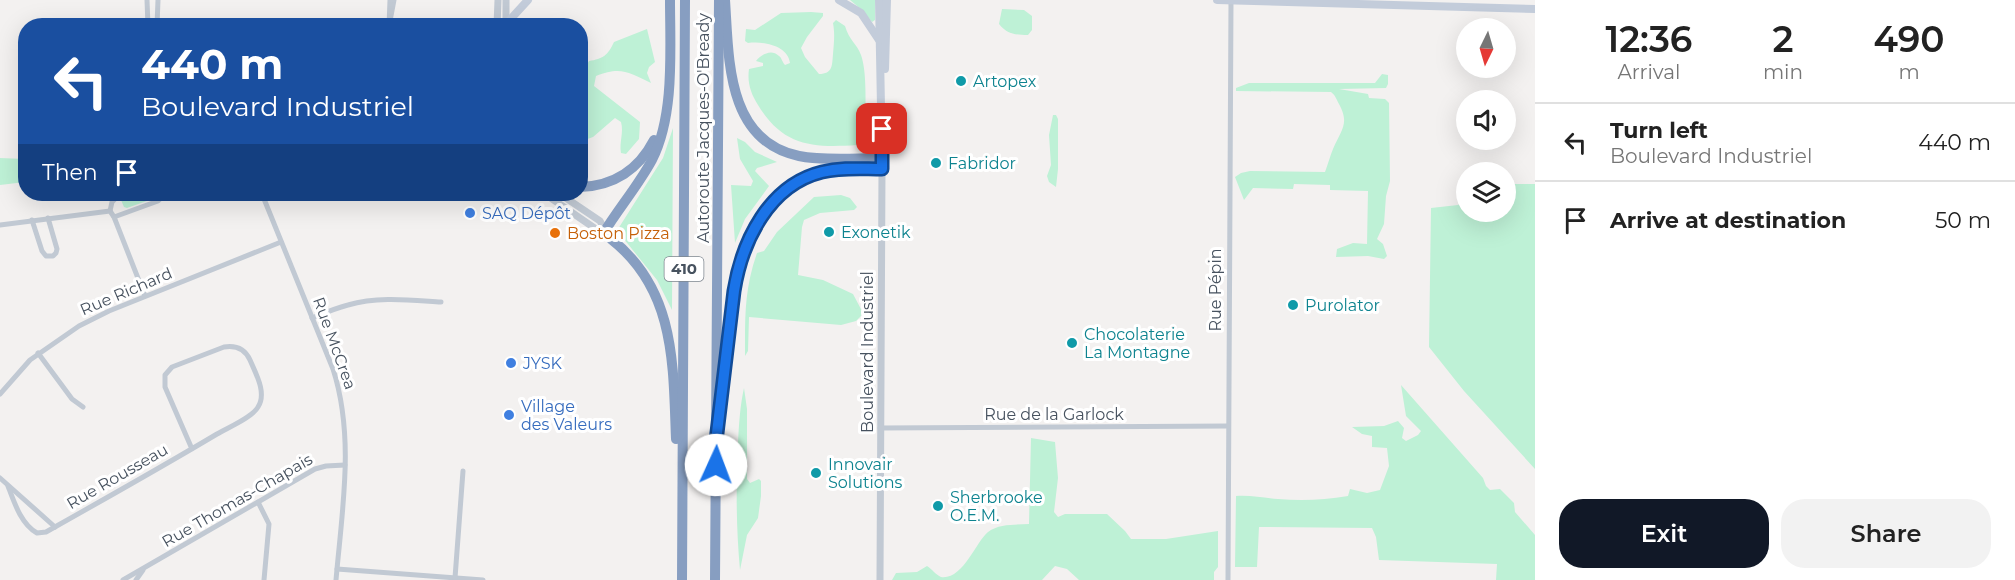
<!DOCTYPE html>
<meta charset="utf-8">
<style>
:root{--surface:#fff;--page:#f2f2f2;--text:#222;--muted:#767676;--line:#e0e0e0;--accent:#111827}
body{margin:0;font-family:Montserrat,sans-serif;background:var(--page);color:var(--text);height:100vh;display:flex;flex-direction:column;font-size:22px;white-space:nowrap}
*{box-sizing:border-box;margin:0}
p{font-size:20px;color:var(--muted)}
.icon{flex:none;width:33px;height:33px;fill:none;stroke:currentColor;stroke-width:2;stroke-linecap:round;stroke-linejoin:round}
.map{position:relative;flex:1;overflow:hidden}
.details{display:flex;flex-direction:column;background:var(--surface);width:480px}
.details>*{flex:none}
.guide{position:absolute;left:18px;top:18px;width:570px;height:183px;border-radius:24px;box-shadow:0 6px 24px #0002;background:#1a4fa0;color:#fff;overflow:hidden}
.needle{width:39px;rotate:185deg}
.fabs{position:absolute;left:1456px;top:18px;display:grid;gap:12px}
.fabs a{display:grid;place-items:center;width:60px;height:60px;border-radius:50%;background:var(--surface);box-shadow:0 6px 24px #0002;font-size:30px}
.pin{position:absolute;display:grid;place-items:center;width:51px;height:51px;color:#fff;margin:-26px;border-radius:12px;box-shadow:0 3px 9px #0006}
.me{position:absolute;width:66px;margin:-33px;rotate:2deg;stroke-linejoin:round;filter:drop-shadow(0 0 4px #0008)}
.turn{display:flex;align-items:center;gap:21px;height:126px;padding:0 24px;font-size:27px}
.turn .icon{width:78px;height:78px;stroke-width:2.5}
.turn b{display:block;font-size:42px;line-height:51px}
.then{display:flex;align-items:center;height:57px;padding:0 24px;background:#0003;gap:12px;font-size:22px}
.eta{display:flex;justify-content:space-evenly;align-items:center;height:102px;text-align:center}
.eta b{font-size:36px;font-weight:600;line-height:42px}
.button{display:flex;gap:12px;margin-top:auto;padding:12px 24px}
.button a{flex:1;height:69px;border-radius:24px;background:var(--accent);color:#fff;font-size:24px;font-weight:600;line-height:69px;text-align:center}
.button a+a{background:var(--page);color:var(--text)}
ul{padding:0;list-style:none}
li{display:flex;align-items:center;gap:18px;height:78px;padding:0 24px;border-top:2px solid var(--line)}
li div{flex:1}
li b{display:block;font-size:22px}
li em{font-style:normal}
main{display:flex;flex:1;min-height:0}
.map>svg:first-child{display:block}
</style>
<main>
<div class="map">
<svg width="1535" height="580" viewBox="0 0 1535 580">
<rect width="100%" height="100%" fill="#f3f1f0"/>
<g fill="#bef1d6">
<polygon points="850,0 875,0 875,20 872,22 862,10"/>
<path d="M1002 9 1024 10 1032 16V30L1028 35C1015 35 1007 34 999 24Z"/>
<path d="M811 12 823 13V16L807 37 801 48 805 57 819 74C833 74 832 65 833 54 834 42 835 34 833 23L836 20 845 26C849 40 857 44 861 55 867 72 865 101 866 119L856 127 857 145C812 148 783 146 758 105 751 94 747 83 749 69L763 66V63L756 61C761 55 771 48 779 56 782 58 782 62 785 65L790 63C788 45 763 41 748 43L745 41 746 29 755 30 781 13Z"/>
<path d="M647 29 655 62 649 67 647 73 651 83C629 72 620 66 596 76L594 86 640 122 639 139 626 154 621 153C619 142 624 133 621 122L615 118 593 137 582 141 584 150 581 148V75L589 61C603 59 608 55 614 42Z"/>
<path d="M1382 74 1388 75V84L1386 88 1339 89 1368 94 1369 98 1385 99 1389 103 1390 181 1386 196 1384 224 1377 239 1383 244 1387 256 1384 259 1368 256 1336 257 1337 249 1353 243 1367 244 1368 191 1330 190V185L1294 184 1293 189 1253 188 1244 200 1235 177 1241 173 1250 171 1325 172C1328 164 1330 156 1333 149 1341 130 1350 124 1339 104 1336 99 1336 96 1331 92L1236 91V88L1249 83H1375Z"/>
<polygon points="1053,115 1056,115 1058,119 1058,169 1056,187 1049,182 1047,176 1051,165 1049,135"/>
<polygon points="673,128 672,310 657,280 619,233 618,229 663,158"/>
<polygon points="737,138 745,142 755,152 777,162 757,168 755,171 769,186 745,219 735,243 731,185 751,186 753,181 740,159"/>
<polygon points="0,158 25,159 25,182 0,185"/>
<polygon points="1506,184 1535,184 1535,469 1464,391 1429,347 1431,208 1458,205 1467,199 1467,212 1506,212"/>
<polygon points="126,194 161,194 158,197 127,208 124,207 121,200"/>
<path d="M841 195 850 198 857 207 854 210 820 213 804 220 802 227 798 275 823 280 853 294 862 311 861 316 856 321 841 325 749 317 748 351 745 356C745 318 744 290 757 253L764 251 777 232 814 197Z"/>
<path d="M1401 385 1483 478 1486 486 1490 490 1500 489 1514 503 1515 512 1535 535V580H1496L1497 564 1379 560 1376 537 1372 528 1259 527 1257 567H1235L1236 496C1251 495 1264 498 1278 499 1302 501 1324 500 1348 496L1350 489 1367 493 1380 490 1389 466 1387 448 1372 447V436L1362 434 1352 427 1384 426 1398 421 1404 428 1402 438 1406 441 1418 435 1421 431 1406 416Z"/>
<path d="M744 388 747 409V479L750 483 759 479 761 481V496L758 518 747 535 740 570C736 527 736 486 738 443 739 424 740 406 744 388Z"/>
<path d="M1031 438 1055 442 1058 478 1054 512 1058 517 1065 514H1107L1125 531 1131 539H1166L1218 531V567L1214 572V580H1079L1067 569 1055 566 1042 580H892L896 573 917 572 927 566C932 569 936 575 941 577 963 580 975 543 988 532 1000 523 1016 525 1029 524Z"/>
</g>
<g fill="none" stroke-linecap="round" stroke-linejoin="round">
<g stroke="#c1c9d3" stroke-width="5">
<polyline points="147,0 148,26"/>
<polyline points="390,21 394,0"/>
<polyline points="157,26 158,0"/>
<polyline points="389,26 390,0"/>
<path d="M262 194 333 369C355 437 342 510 336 580"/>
<polyline points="110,211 112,202 120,194"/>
<polyline points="114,217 158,201 165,194"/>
<polyline points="32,220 42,251 46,256 53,256 56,253 57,249 48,218"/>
<polyline points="0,225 110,211 114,217 145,296"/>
<path d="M312 318C324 313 336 308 348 305 378 296 410 300 441 302"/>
<polyline points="38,353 72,399 83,407"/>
<polyline points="0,394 30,360 79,326 109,311 281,242"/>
<polyline points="880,428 1228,426"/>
<polyline points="0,478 55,527"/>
<path d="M8 486C14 502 21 524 37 533L46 532C103 500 160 468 217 434 227 428 253 417 258 407 267 393 256 374 250 360 245 349 236 345 224 347L172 367 165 375V387L192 449"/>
<polyline points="258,502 269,524 264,580"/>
<polyline points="337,569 483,580"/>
<polyline points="455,578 463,471"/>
<polyline points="123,580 315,469 326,466 345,465"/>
<polyline points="136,580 143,570"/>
<polyline points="1228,580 1231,0"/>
</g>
<g stroke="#c1c9d3" stroke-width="7">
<polyline points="497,26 498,0"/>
<polyline points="506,26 506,0"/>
<polyline points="545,194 606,236"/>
<polyline points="560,194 600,221 606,232"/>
<polyline points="880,580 882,169"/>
</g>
<g stroke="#c3ccda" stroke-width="8">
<polyline points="839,0 861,13 879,40"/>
<polyline points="879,0 882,161"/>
<polyline points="1217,0 1535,9"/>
<polyline points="506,24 528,0"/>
<polyline points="885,69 887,0"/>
</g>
<g stroke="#879ec1" stroke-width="10">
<path d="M725 0C729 58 726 141 799 156 825 161 855 158 882 158"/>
<path d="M580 187C614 186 639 169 654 140"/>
<path d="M603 234C618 209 638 186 652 160 675 115 670 49 670 0"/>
<path d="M611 239C676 290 673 365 676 439"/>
<path d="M722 385C730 311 732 200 818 173 839 167 861 169 882 169"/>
<polyline points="682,580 685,0"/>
<polyline points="715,580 719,0"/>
</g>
</g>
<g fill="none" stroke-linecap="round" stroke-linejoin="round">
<defs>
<path id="route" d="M716 465V441L734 291C742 241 769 185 822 172 842 167 862 169 882 169V129"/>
</defs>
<use href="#route" stroke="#114b97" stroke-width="15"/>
<use href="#route" stroke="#1a73e8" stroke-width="10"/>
</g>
<g fill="#0f9aa8" stroke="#fff" stroke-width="2">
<circle cx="961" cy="81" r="6"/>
<circle cx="936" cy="163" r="6"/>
<circle cx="829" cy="232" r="6"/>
<circle cx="1293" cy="305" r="6"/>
<circle cx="1072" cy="343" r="6"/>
<circle cx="816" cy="473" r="6"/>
<circle cx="938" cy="506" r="6"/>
</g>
<g fill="#3f7fe0" stroke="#fff" stroke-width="2">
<circle cx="470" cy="213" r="6"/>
<circle cx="511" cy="363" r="6"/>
<circle cx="509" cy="415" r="6"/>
</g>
<circle fill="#e8710a" stroke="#fff" stroke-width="2" cx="555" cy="233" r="6"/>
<g text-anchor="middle" stroke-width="6" stroke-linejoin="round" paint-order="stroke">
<rect fill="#fff" stroke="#7e868f" stroke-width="1.5" x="664.5" y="257" width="39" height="24" rx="4.5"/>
<g font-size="15" font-weight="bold" fill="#47525f">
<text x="684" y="274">410</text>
</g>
<g font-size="16" fill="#0d838f" stroke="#fff" text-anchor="start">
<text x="973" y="87">Artopex</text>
<text x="948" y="169">Fabridor</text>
<text x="841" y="238">Exonetik</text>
<text x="1305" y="311">Purolator</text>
<text x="1084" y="340">Chocolaterie<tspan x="1084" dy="18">La Montagne</tspan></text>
<text x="828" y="470">Innovair<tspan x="828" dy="18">Solutions</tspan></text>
<text x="950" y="503">Sherbrooke<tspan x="950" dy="18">O.E.M.</tspan></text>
</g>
<g font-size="16" fill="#47525f" stroke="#fff">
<text transform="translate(703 128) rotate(-90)" y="6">Autoroute Jacques-O'Bready</text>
<text transform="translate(1215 290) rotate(-90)" y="6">Rue Pépin</text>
<text transform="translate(126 291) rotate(-23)" y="6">Rue Richard</text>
<text transform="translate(335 343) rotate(70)" y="6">Rue McCrea</text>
<text transform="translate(867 352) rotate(-90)" y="6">Boulevard Industriel</text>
<text x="1054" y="420">Rue de la Garlock</text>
<text transform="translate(117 476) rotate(-30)" y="6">Rue Rousseau</text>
<text transform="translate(237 500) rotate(-30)" y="6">Rue Thomas-Chapais</text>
</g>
<g font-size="16" fill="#366cbe" stroke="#fff" text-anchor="start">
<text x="482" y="219">SAQ Dépôt</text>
<text x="523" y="369">JYSK</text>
<text x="521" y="412">Village<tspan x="521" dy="18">des Valeurs</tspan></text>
</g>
<g font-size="16" fill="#c56008" stroke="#fff" text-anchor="start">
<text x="567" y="239">Boston Pizza</text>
</g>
</g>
</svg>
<div class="fabs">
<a><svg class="needle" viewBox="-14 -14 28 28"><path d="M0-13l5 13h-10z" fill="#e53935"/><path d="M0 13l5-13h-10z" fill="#767676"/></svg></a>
<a><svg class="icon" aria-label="sound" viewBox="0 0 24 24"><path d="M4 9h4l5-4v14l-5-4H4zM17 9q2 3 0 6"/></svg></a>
<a><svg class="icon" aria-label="layers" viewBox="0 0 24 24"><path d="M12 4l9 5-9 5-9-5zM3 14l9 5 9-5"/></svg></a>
</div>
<div class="pin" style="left:882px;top:129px;background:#d93025"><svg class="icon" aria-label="arrive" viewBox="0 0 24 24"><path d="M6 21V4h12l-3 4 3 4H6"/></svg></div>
<svg class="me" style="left:716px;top:465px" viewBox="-20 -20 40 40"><circle r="19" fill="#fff"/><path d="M0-13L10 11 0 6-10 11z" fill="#1a73e8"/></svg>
<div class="guide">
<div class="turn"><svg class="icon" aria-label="left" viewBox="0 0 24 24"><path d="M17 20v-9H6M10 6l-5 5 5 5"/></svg><div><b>440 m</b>Boulevard Industriel</div></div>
<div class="then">Then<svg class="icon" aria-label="arrive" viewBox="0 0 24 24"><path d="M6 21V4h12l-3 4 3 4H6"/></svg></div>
</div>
</div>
<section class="details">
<div class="eta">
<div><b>12:36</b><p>Arrival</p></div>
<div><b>2</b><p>min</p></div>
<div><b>490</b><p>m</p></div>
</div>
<ul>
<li><svg class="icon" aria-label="left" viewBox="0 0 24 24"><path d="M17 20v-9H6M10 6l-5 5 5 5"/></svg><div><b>Turn left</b><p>Boulevard Industriel</p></div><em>440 m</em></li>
<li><svg class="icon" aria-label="arrive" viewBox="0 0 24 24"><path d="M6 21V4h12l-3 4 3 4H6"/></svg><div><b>Arrive at destination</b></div><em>50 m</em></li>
</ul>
<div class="button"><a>Exit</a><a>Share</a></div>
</section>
</main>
